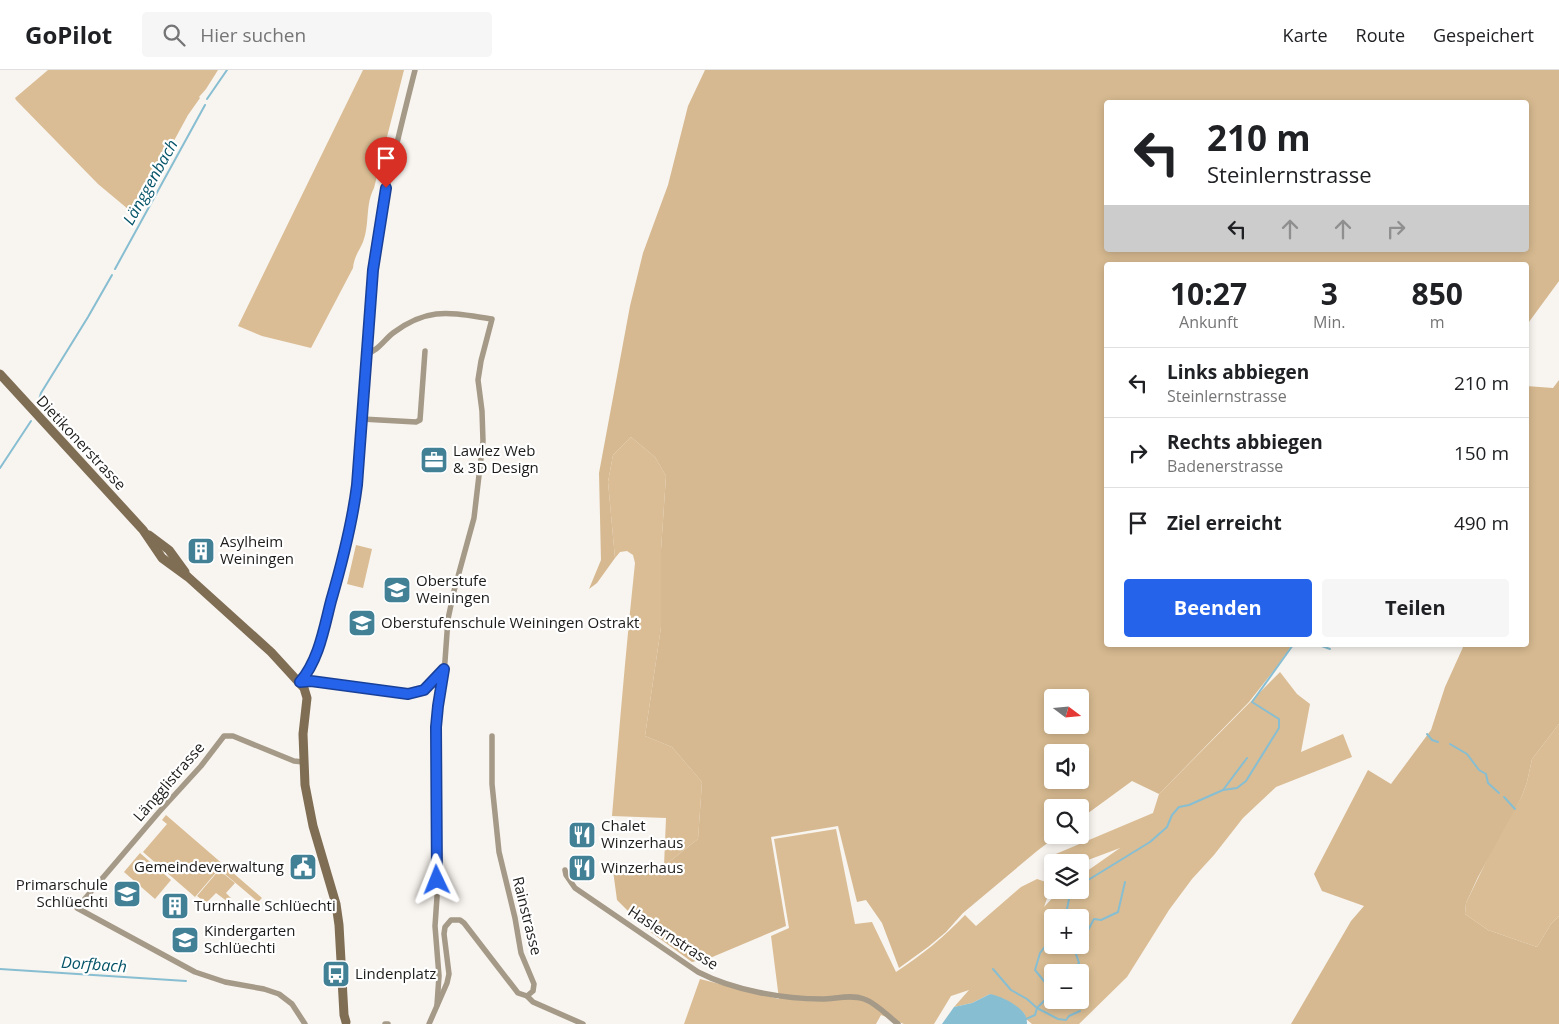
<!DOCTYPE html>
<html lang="de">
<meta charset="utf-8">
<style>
:root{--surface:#fff;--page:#f6f6f6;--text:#202124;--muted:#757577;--line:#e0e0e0;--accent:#2563eb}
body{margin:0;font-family:"Open Sans",sans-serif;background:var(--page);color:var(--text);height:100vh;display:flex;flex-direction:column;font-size:19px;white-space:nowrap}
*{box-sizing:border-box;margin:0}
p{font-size:16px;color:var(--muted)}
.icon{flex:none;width:28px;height:28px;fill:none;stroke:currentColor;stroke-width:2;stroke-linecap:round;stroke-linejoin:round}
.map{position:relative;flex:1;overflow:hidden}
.drawer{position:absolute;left:1104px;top:192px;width:425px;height:385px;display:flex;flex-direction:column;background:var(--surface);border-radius:5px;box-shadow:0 2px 8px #0003}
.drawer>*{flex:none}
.top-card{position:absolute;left:1104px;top:30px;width:425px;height:152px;border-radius:5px;box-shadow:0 2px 8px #0003;background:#fff;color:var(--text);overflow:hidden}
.needle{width:32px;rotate:106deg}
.buttons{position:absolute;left:1044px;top:619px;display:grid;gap:10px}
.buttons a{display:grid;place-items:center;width:45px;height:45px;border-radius:5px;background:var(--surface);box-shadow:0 2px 8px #0003;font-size:25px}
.pin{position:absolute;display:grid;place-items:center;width:42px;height:42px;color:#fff;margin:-51px -21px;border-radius:50% 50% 50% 0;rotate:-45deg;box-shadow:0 0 5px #0007}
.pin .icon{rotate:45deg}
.me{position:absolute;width:55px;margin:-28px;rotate:358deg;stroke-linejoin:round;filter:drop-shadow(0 0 4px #0008)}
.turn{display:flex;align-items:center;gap:18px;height:105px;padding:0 20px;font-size:22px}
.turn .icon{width:65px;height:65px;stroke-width:2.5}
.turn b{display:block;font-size:35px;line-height:42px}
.lanes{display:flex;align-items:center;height:48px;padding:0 20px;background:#0003;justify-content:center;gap:25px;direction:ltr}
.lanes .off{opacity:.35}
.eta{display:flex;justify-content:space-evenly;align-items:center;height:85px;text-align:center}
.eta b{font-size:30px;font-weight:700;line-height:35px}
.cta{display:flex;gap:10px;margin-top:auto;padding:10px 20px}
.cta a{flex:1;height:58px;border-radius:5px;background:var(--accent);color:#fff;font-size:20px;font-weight:700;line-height:58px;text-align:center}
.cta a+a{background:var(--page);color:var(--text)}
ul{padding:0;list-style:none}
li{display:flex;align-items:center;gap:15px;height:70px;padding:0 20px;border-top:1px solid var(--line)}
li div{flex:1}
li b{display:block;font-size:19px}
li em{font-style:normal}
header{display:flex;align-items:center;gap:30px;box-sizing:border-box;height:70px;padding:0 25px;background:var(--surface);border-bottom:1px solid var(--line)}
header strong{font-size:24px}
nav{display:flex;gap:28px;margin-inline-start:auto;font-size:18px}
.search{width:350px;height:45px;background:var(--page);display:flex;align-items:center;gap:12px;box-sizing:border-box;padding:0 18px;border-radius:5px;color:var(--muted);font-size:19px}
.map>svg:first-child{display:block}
</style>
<header>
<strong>GoPilot</strong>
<div class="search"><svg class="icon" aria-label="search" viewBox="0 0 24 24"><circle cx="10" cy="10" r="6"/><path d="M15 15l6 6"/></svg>Hier suchen</div>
<nav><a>Karte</a><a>Route</a><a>Gespeichert</a></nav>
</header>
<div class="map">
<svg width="1559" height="954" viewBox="0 0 1559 954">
<rect width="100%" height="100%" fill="#f8f4ef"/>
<g fill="#dabd94" fill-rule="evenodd">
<polygon points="48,0 218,0 206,19 199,27 200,28 188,45 134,144 98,114 16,30 15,28"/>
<path d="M363 0H404L374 118C365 135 370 154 363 172 359 181 354 187 353 198L311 278 262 266 238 256Z"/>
<path d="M631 367 655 387 666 406 661 480V557L645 666 672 677 702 712 698 769 664 796 666 748 612 746C619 662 626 577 635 493L633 485 627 481 620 482 615 488 608 412 613 385Z"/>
<polygon points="356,475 372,479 363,518 347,514"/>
<path d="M1280 602 1297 624 1310 634 1301 682 1343 664 1352 687 1276 717 1243 748 1214 785 1192 809 1169 840 1127 907 1079 954H1032L1026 949 1024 943 990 924 972 933 954 937 969 920 951 926 934 954H904L881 945 876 954H684L700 909 779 929 771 866 789 858 774 769 836 759 855 854 872 852 896 902C922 885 944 867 965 845L976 856 1021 817 1037 809 1052 814 1044 837 1060 820H1080V806L1120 778 1080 793 1053 792 1051 786 1153 743 1159 724ZM1052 848H1080V875H1052ZM1052 902H1080V930H1052Z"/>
<polygon points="1559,654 1559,846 1551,854 1537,877 1488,860 1465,844 1466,833 1499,765 1522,726 1527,712 1532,689"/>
<polygon points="166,745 262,828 258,832 219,799 195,827 143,782 167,754 162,750"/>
<polygon points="140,783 171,810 155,829 124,802"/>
<polygon points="219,800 235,813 226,823 231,828 228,832 216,823 206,833 197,826"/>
</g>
<g fill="#d6b990" fill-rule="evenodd">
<path d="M705 0H1559V211L1526 256V195H1106V575H1292L1275 599 1249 632 1159 724 1132 711 1080 749V738H1052V765H1058L1037 781 963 843 946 862 928 877 899 898 882 853 866 830 857 832 838 756 771 767 786 856 710 888 692 892 645 858 617 830 612 793 664 796 698 769 702 712 672 677 645 666 661 557V480L666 406 655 387 631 367 613 385 608 412 615 488 597 513 589 519 601 490 599 403 630 236 643 183 668 115 688 36ZM1106 32H1526V180H1106ZM1052 628H1080V655H1052ZM1052 682H1080V710H1052Z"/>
<polygon points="1559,310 1559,654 1532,689 1527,712 1522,726 1478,807 1466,833 1465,844 1488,860 1537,877 1551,854 1559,846 1559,954 1291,954 1351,851 1364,836 1322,821 1314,804 1368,700 1391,714 1431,660 1445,617 1464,575 1526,575 1526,316 1553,318"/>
</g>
<path fill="#87bed2" d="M990 924C1001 926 1016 934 1023 942 1026 945 1027 950 1027 954H942L954 937 972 933Z"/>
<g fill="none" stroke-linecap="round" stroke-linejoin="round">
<g stroke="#87bed2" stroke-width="2">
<polyline points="207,29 227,0"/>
<polyline points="115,199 205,35"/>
<polyline points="38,333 41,323 88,247 112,205"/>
<polyline points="0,398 31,351"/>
<polyline points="1319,575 1330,579"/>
<polyline points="1427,664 1432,670 1438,672"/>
<polyline points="1450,674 1467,684 1479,700 1486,704 1488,713 1499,723"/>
<polyline points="1223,720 1247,688"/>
<polyline points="1504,727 1515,739"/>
<polyline points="1080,815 1150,772 1167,757 1172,745 1179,737 1189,735 1223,720 1237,718 1246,711 1279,658 1279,649 1252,632 1293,575"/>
<polyline points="1057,848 1067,839 1070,824 1074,820"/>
<polyline points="1052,853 1050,858 1050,870 1040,883 1035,900 1052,921"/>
<polyline points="1080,869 1082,864 1087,862 1094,849 1101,850 1118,842 1125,812"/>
<polyline points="0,899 186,911"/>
<polyline points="993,899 1011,920 1027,929 1037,938 1058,949 1066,950 1069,946 1080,941"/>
<polyline points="1071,902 1079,893 1075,881 1077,875"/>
<polyline points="1026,949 1035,945 1037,938 1052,923"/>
</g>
<g stroke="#a59987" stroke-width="5.5">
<path d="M366 284C378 281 384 270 393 263 429 236 451 243 492 249L481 291 478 310 482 341 483 371 474 448 454 521 448 549 444 605 438 636 436 696 437 827 435 856 439 906 437 935"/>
<polyline points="362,349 416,352 420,350 425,281"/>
<path d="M300 612C319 591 324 558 331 531 342 493 352 455 357 415L373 200C382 131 398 67 415 0"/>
<polyline points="300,612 311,611 408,624 424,620 444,599"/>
<polyline points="303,692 294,691 233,666 224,666 201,696 159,742 77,838 195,902 225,912 264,919 279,924 292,934 305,954"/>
<path d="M565 800 566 805 575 818 698 902C733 920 782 929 822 929 835 929 851 924 864 929 876 933 888 946 898 954"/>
<polyline points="527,926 533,932 583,954"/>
<polyline points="385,954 388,954"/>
<polyline points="429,954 447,913 449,904 444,864 445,857 451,850 460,850 464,853 518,923 527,926 533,921 534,914 521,883 515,848 499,782 492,714 492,666"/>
</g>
<g stroke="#7f6d54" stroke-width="9">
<polyline points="0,304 143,460 162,488 188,507 271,582 304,618 307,628 303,664 305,715 313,756 336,834 339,855 344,945 346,952"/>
<polyline points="149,465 169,480 185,502"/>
</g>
</g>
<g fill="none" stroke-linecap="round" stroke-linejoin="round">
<defs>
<path id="route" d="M386 118 373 200 357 415C352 455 342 493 331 531 324 558 319 590 300 612L311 611 408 624 424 620 444 599 438 636 436 657 437 810"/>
</defs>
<use href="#route" stroke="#184099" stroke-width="12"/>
<use href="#route" stroke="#2563eb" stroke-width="9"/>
</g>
<defs>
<symbol id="office-square" viewBox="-11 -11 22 22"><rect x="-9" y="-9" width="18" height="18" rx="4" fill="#428096" stroke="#fff"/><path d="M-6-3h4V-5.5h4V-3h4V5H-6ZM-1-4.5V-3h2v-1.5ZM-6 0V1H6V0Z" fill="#fff"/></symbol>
<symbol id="building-square" viewBox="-11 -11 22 22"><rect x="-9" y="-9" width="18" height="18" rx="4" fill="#428096" stroke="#fff"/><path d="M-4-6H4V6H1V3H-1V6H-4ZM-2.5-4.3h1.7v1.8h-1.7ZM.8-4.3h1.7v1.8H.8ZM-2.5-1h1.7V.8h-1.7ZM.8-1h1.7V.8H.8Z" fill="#fff"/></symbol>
<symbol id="school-square" viewBox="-11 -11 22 22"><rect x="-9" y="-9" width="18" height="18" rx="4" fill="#428096" stroke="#fff"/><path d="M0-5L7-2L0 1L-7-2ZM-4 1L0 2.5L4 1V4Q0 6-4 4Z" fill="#fff"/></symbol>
<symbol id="restaurant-square" viewBox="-11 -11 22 22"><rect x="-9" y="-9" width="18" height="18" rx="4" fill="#428096" stroke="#fff"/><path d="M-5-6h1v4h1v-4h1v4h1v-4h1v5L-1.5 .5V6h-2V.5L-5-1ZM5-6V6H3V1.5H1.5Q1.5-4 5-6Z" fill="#fff"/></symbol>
<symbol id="civic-square" viewBox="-11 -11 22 22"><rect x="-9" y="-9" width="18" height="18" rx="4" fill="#428096" stroke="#fff"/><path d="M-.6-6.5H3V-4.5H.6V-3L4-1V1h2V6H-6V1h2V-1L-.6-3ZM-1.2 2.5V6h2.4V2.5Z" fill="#fff"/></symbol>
<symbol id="bus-square" viewBox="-11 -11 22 22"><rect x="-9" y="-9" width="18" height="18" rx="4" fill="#428096" stroke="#fff"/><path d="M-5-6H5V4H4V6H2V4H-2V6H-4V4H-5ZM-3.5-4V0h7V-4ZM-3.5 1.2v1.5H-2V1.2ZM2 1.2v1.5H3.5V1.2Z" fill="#fff"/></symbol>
</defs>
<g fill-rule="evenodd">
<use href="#office-square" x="418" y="374" width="32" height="32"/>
<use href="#building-square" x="185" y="465" width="32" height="32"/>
<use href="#school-square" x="381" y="504" width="32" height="32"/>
<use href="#school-square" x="346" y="537" width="32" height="32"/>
<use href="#restaurant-square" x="566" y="749" width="32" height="32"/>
<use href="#civic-square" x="287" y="781" width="32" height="32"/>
<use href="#restaurant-square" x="566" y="782" width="32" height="32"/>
<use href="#school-square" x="111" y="808" width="32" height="32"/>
<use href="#building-square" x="159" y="820" width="32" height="32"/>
<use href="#school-square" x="169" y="854" width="32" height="32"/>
<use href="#bus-square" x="320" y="888" width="32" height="32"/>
</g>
<g text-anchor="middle" stroke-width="4.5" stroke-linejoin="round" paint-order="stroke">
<g font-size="15" fill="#1d1c1a" stroke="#fff">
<text transform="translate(81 373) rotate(47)" y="5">Dietikonerstrasse</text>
<text transform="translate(169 712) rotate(-49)" y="5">Längglistrasse</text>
<text transform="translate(527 846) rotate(76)" y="5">Rainstrasse</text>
<text transform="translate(673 868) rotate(33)" y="5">Haslernstrasse</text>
</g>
<g font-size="15" fill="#1d1c1a" stroke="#fff" text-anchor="start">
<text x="453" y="386">Lawlez Web<tspan x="453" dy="17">&amp; 3D Design</tspan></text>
<text x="220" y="477">Asylheim<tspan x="220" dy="17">Weiningen</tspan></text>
<text x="416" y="516">Oberstufe<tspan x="416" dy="17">Weiningen</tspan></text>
<text x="381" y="558">Oberstufenschule Weiningen Ostrakt</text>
<text x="601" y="761">Chalet<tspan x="601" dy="17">Winzerhaus</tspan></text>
<text x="284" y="802" text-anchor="end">Gemeindeverwaltung</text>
<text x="601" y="803">Winzerhaus</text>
<text x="108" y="820" text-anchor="end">Primarschule<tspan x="108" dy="17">Schlüechti</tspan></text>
<text x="194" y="841">Turnhalle Schlüechti</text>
<text x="204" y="866">Kindergarten<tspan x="204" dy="17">Schlüechti</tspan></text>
<text x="355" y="909">Lindenplatz</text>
</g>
<g font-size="16" font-style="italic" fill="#045368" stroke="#fff">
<text transform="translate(150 112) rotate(-61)" y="6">Länggenbach</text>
<text transform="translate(94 894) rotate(4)" y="6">Dorfbach</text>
</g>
</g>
</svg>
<div class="buttons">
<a><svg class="needle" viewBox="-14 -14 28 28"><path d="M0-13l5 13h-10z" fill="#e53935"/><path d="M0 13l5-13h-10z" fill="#757577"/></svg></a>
<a><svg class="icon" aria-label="sound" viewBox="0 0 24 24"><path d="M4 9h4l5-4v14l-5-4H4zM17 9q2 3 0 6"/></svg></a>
<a><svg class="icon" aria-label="search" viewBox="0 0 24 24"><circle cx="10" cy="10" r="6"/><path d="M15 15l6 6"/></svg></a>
<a><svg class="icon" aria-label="layers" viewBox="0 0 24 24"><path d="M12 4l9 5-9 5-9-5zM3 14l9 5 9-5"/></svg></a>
<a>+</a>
<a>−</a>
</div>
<div class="pin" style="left:386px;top:118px;background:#d93025"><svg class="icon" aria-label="arrive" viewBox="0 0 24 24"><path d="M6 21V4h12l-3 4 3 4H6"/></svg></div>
<svg class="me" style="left:437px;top:810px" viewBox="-20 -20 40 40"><path d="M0-17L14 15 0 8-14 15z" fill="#2563eb" stroke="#fff" stroke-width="4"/></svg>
<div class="top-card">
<div class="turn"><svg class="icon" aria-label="left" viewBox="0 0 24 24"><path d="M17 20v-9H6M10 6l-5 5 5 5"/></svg><div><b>210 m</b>Steinlernstrasse</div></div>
<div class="lanes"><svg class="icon" aria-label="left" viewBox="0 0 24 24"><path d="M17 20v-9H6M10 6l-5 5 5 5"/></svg><svg class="icon off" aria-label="ahead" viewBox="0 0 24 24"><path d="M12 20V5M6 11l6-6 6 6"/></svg><svg class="icon off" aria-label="ahead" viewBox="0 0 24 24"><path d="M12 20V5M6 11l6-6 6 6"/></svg><svg class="icon off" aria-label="right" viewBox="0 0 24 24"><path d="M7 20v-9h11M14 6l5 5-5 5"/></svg></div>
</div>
<section class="drawer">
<div class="eta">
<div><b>10:27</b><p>Ankunft</p></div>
<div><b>3</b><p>Min.</p></div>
<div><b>850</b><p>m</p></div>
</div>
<ul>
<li><svg class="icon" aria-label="left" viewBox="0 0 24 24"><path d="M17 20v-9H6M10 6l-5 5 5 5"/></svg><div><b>Links abbiegen</b><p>Steinlernstrasse</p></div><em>210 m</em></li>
<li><svg class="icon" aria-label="right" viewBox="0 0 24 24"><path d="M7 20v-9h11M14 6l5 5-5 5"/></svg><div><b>Rechts abbiegen</b><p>Badenerstrasse</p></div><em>150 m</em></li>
<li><svg class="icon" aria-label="arrive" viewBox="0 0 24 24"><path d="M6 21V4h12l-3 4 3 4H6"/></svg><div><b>Ziel erreicht</b></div><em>490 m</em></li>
</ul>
<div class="cta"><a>Beenden</a><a>Teilen</a></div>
</section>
</div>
